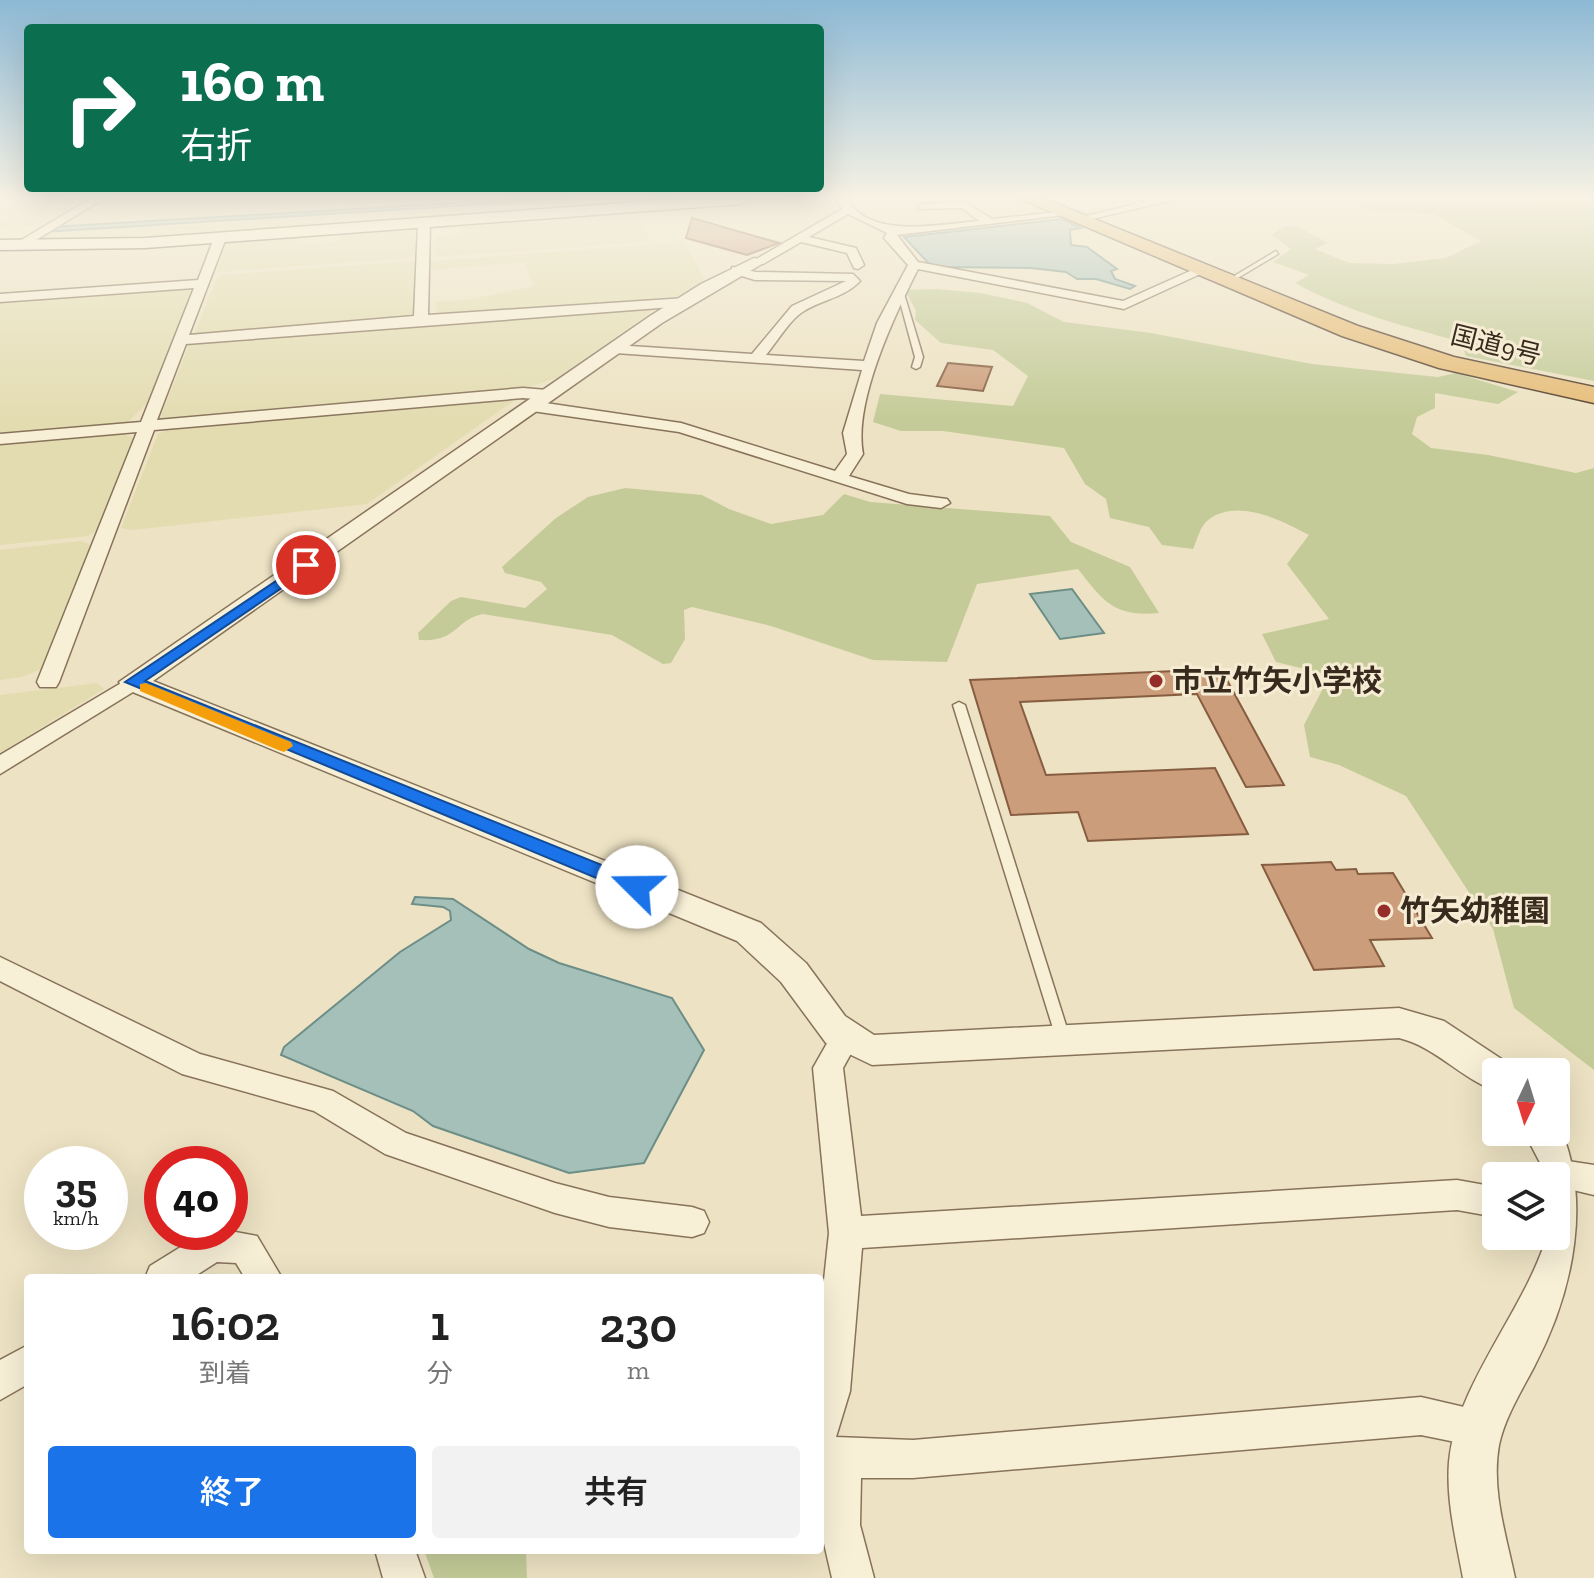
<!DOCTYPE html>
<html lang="ja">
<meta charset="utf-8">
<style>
:root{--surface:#fff;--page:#f2f2f2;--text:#222;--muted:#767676;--accent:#1a73e8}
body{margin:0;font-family:"Zilla Slab","Noto Sans JP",serif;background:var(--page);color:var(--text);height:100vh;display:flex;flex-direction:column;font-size:30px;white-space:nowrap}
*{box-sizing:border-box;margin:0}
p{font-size:26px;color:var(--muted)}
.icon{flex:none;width:44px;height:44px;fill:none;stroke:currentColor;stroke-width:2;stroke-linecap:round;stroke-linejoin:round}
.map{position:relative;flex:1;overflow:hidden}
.sheet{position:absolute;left:24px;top:1274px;width:800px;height:280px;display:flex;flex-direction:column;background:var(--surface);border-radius:8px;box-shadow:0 8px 32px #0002}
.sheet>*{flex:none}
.top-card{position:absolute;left:24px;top:24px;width:800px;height:168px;border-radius:8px;box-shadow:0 8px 32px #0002;background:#0b6e4f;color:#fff;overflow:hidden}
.needle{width:52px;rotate:184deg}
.tools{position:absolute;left:1482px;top:1058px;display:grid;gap:16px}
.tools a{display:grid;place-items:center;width:88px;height:88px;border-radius:8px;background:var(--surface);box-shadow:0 8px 32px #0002;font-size:40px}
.speed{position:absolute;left:24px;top:1146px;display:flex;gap:16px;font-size:40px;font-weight:700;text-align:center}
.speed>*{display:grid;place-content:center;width:104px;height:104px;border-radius:50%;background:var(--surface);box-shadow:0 8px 32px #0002;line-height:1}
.speed small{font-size:20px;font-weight:400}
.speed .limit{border:12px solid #d22;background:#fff;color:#111}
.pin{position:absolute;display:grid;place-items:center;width:68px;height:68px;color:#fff;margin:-34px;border:4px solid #fff;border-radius:50%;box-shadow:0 2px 8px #0007}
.me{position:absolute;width:88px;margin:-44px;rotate:292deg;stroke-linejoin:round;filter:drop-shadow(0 0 6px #0008)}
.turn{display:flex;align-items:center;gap:28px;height:168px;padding:0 24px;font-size:36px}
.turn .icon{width:104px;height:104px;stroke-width:2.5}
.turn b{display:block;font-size:56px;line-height:68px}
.eta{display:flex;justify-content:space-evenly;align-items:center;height:136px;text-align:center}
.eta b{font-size:48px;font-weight:600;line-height:56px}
.action{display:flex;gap:16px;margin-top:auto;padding:16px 24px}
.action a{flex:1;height:92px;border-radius:8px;background:var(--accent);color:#fff;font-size:32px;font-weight:600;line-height:92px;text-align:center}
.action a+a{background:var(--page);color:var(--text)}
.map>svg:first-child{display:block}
</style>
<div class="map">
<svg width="1594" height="1578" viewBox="0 0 1594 1578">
<rect width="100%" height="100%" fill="#ede2c3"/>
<g fill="#e3dcb1">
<polygon points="0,199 87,199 40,225 0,227"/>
<polygon points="104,199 333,199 331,209 325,211 60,225"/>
<polygon points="345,199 510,199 346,210 343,210"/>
<polygon points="640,210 650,242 436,257 435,237 462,233 459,224"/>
<polygon points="328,217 327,226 170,239 34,240 50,233"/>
<polygon points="410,226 418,229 417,257 413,258 217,272 226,241 300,234 297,244 336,242 342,231"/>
<polygon points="684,242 705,280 679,296 438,316 436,302 468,300 533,286 525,262 431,270 430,262 433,261"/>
<polygon points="411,261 419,262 417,315 407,320 194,335 217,277 221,275"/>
<polygon points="186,286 197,289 150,400 128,422 0,434 0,299"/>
<polygon points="657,308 556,378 529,387 160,418 189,345 196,343"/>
<polygon points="499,398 515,400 367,504 132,530 121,528 158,434 167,430"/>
<polygon points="119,433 134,438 97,530 88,536 0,545 0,444"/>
<polygon points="81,541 93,546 42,669 22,677 0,680 0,550"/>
<polygon points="97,683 104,689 0,753 0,695"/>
</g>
<g fill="#c4cb98">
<path d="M1359 199H1594V381L1466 356 1461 342C1404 326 1348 312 1295 283L1309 275 1273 262 1291 249 1272 235 1284 226 1298 227 1328 243 1315 249 1349 263 1393 264 1446 258 1481 241 1433 214 1370 210 1361 207Z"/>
<path d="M936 289 981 293 1027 303 1064 322 1151 333 1312 364 1438 377 1456 373 1518 392 1498 404 1435 393V408L1417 417 1412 434 1431 448 1488 455 1576 473 1594 468V1070L1514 1008 1493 929 1406 796 1339 765 1310 757 1304 725 1330 675 1276 662 1262 634 1329 619 1287 564 1309 535C1281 520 1236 497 1207 521 1200 527 1197 540 1193 549L1162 545 1149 527 1110 518 1106 499 1085 484 1064 448 943 431H901L873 422 880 394 1013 406 1028 376 993 350 941 343 915 320 916 311 905 290Z"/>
<path d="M625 488 702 495 729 509 771 524 823 515 844 494 870 502 1050 516 1071 542 1130 567 1159 613C1114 617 1104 602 1078 569L977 584 947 662 873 660 771 626 692 607 684 610 685 639 671 663 663 664 612 635 483 614C454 620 459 642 419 640L418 633 451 601 461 597 525 608 547 589 541 582 505 573 502 567 556 518 588 497Z"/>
<polygon points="424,1550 526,1550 527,1578 434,1578"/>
</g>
<g fill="#a5c0b9" stroke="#6c8e87" stroke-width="2">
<polygon points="521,199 567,199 43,232 51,227"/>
<polygon points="1062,219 1081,228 1070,230 1071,245 1087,247 1117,269 1111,271 1115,279 1135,286 1130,289 1096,279 1077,279 1066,272 1031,268 932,267 904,237"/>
<polygon points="1072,589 1104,633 1060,639 1030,594"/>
<polygon points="415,897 453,899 529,949 559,963 672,998 704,1050 644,1163 569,1173 433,1126 413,1111 281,1055 284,1047 400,952 451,920 450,911 443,907 412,904"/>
</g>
<g fill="#cb9d7a" stroke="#865d41" stroke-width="2">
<polygon points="692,218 779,243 747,255 686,238"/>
<polygon points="948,363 992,367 983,391 937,386"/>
<polygon points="1221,669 1284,785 1246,787 1197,694 1020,702 1046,775 1215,768 1248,834 1088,841 1078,812 1011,815 970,680"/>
<polygon points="1331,862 1336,870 1356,869 1358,874 1393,873 1432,938 1370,940 1384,966 1314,970 1262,865"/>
</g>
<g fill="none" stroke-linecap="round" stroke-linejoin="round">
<defs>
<g id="service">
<polygon points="1126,199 1134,199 1148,205 1143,206"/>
<polygon points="1276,251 1278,254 1231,282 1226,281"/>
<polygon points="899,285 902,287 923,357 920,367 916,369 912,367 915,357 896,287"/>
<polygon points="959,702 965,705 1070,1038 1068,1042 1063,1044 1058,1042 1056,1038 953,705"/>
</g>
<g id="minor">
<polygon points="90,199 103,199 23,248 13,245"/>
<path d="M837 199H847C870 240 940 224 979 221L962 208 918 209 922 204 964 202 992 219 1066 211 1072 214 897 235 918 262 1123 301 1199 267 1209 270 1124 309 918 269C894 316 853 403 863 454L849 476 909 494 947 499 950 503 941 508 907 504 679 432 532 411 524 406 532 401 681 423 835 471 847 454 843 433 862 370 615 353 608 349 615 345 752 354 792 306 846 281 755 280 732 273V267L756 272 853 274 860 281C844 298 823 299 804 311 790 319 777 342 766 355L864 361 877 323 908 265 884 238 887 233 848 214 809 237 856 248 864 265 858 269 854 268 847 253 801 242 763 264 753 261 842 209Z"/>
<polygon points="1158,199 1177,199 1079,222 1073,219"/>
<polygon points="424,220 430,223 428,315 686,298 693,302 686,306 186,344 157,420 523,388 547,390 555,395 547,400 523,398 154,430 59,682 56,687 40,687 37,682 137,432 0,444 0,434 141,422 194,288 0,302 0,294 198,280 214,238 220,234 226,238 189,335 414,316 418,223"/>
<polygon points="133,676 141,677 144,682 141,687 0,774 0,755"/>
<polygon points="0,957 200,1054 333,1091 406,1133 555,1183 609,1197 692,1207 704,1211 709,1222 704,1233 692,1237 609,1227 555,1213 385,1154 314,1111 182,1074 0,981"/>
<polygon points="844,1027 854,1031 859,1039 843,1068 861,1216 1457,1180 1496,1187 1496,1217 1457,1210 862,1248 850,1391 836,1437 913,1440 1421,1397 1494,1414 1499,1428 1494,1442 1480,1447 1421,1435 913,1478 861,1478 860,1525 874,1578 832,1578 820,1526 820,1318 829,1233 813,1068 834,1031"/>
<polygon points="1568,1161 1594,1165 1594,1195 1556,1186 1556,1176 1552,1176 1556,1166"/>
<polygon points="230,1231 257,1236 282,1278 245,1278 236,1263 217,1262 192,1278 145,1278 150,1266 200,1235"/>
<polygon points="28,1345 28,1384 0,1400 0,1360"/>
<polygon points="375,1550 415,1550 425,1578 383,1578"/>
</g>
<g id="tertiary">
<path d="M754 258 767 261 662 323 153 681 761 923 806 963 845 1016 874 1035 1399 1008 1444 1021 1509 1064 1513 1072H1496V1091C1460 1078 1436 1047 1399 1038L872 1065 826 1043 781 982 737 941 123 688 119 682 650 316 701 284Z"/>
<path d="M1556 1119C1594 1195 1574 1291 1534 1367 1521 1392 1505 1417 1499 1445 1491 1489 1506 1535 1515 1578H1463C1456 1540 1446 1500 1449 1462 1456 1384 1524 1312 1547 1236H1556V1176H1547L1524 1132H1556Z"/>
</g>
<polygon id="secondary" points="680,199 749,199 741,204 145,248 0,250 0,240 145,238"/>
<polygon id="trunk" points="1021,199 1045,199 1358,326 1454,357 1594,387 1594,403 1439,368 1342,336"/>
</defs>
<use href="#service" stroke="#87735a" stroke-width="3"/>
<use href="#minor" stroke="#87735a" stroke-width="3"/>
<use href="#tertiary" stroke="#87735a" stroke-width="3"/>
<use href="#secondary" stroke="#69543e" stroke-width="3"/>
<use href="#trunk" stroke="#55412f" stroke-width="3"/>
<use href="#service" fill="#f8efd7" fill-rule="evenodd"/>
<use href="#minor" fill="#f8efd7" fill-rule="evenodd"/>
<use href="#tertiary" fill="#f8efd7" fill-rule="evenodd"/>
<use href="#secondary" fill="#f8efd7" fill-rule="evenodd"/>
<use href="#trunk" fill="#e6bd79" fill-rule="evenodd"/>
</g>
<linearGradient id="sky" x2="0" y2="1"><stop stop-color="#8db9d5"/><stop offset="0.47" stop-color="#f7f2e4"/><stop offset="1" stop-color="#f7f2e4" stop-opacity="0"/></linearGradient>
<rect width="1594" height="420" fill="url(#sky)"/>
<polygon fill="#1a73e8" stroke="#114b97" stroke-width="2" points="306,561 313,565 311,568 145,681 644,882 647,887 644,892 630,892 125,682"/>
<polygon fill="#f59e0b" points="146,683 291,742 293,746 284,752 278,750 140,691 140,684"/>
<g fill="#952d2b" stroke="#f5ecd3" stroke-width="3">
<circle cx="1156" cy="681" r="8"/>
<circle cx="1384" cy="911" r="8"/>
</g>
<g text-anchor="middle" stroke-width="6" stroke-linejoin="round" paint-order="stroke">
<g font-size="26" fill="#382b1e" stroke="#f5ecd3">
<text transform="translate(1496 345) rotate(14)" y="9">国道9号</text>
</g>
<g font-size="30" font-weight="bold" fill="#382b1e" stroke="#f5ecd3" text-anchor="start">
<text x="1172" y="691">市立竹矢小学校</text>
<text x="1400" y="921">竹矢幼稚園</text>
</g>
</g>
</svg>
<div class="tools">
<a><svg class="needle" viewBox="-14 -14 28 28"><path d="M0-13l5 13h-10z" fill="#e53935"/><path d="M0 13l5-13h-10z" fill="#767676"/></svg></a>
<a><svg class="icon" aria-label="layers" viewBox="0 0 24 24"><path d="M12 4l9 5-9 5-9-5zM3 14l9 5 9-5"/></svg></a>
</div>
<div class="speed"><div>35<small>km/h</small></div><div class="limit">40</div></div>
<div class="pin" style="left:306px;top:565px;background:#d93025"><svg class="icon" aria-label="arrive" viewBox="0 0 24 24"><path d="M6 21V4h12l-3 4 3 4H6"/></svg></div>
<svg class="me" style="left:637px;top:887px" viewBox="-20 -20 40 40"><circle r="19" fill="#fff"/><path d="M0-13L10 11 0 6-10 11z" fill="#1a73e8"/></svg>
<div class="top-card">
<div class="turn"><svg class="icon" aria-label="right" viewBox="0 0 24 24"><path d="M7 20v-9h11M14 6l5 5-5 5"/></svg><div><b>160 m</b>右折</div></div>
</div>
<section class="sheet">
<div class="eta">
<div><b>16:02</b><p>到着</p></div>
<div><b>1</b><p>分</p></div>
<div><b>230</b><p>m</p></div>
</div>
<div class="action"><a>終了</a><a>共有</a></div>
</section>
</div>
